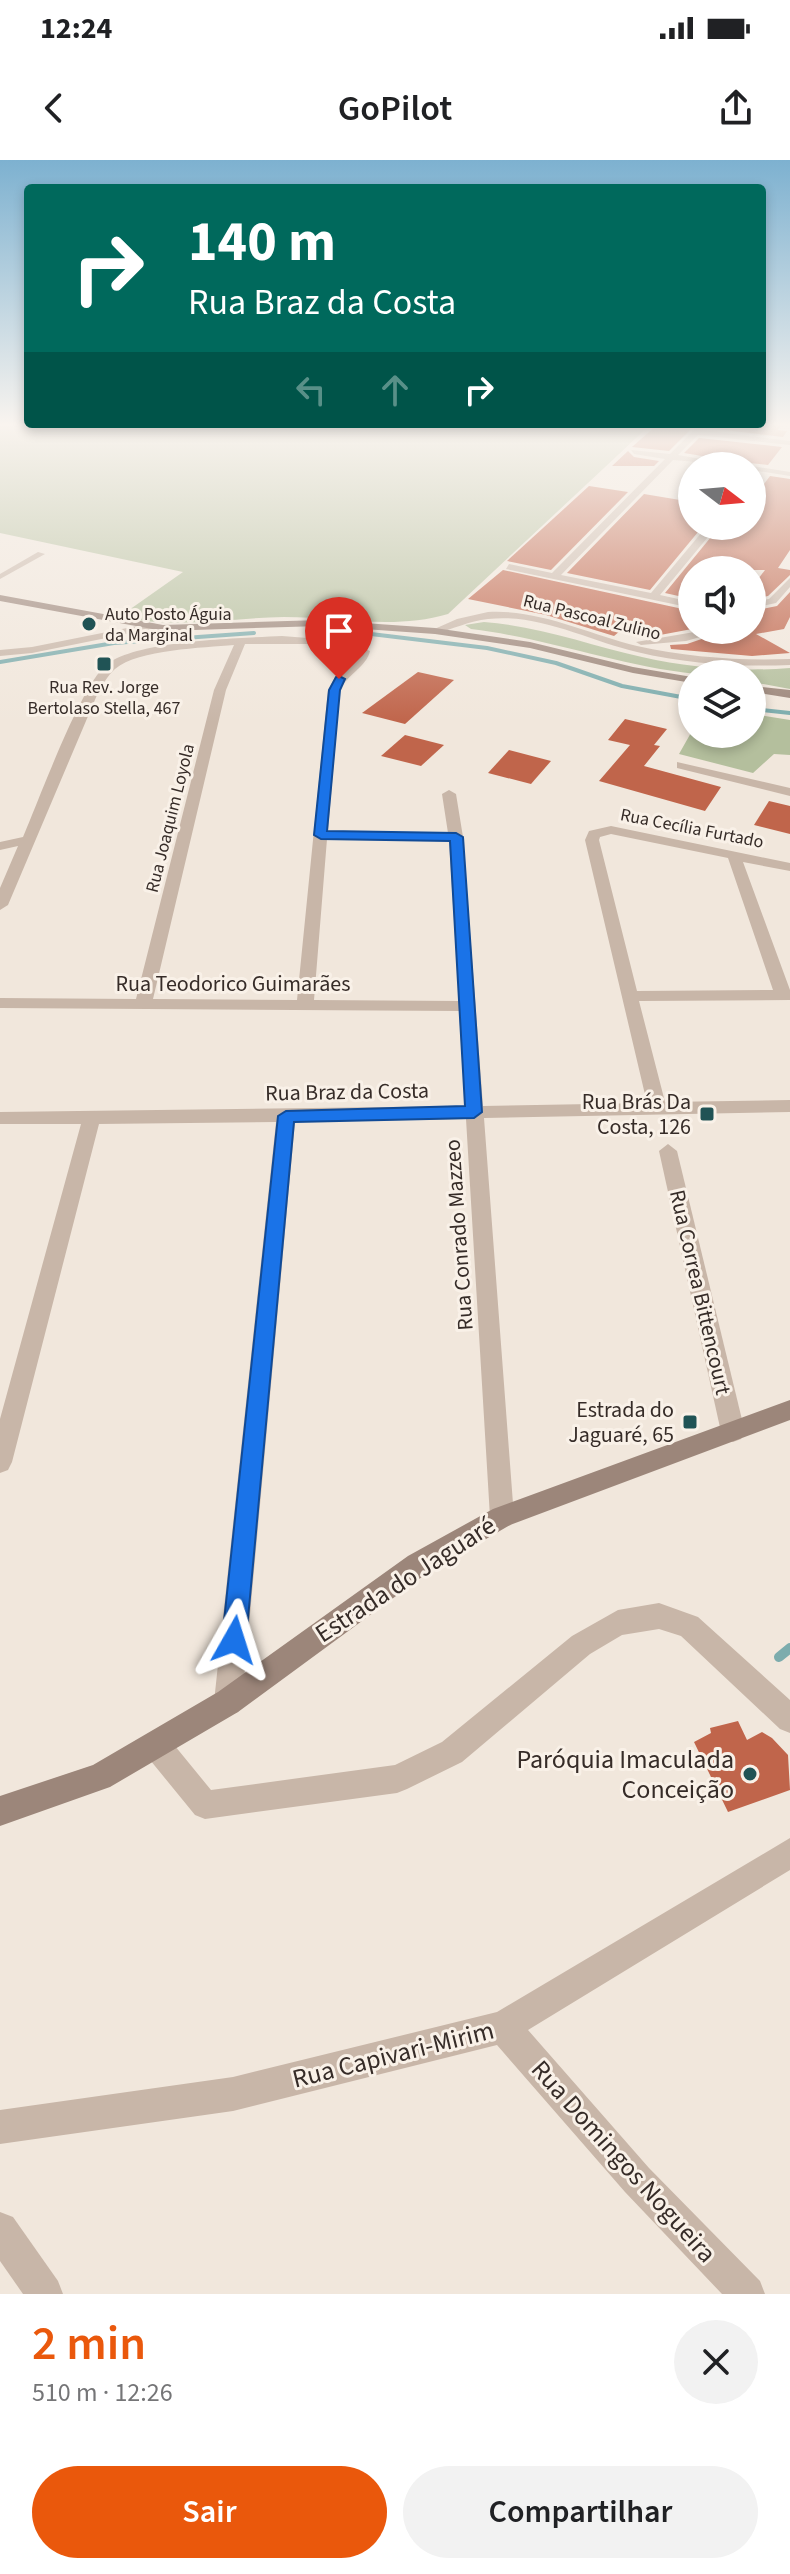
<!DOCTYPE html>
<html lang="pt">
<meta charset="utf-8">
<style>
:root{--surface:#fff;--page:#f2f2f2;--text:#202124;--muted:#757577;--accent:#ea580c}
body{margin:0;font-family:"Source Sans 3",sans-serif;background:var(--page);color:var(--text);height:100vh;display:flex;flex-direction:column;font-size:30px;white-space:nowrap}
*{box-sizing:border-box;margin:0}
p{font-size:26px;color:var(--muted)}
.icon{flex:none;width:44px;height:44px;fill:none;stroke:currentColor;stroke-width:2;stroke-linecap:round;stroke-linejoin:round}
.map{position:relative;height:2134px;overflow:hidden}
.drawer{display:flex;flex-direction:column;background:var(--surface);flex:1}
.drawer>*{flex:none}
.banner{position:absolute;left:24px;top:24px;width:742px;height:244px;border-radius:8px;box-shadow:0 4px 12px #0003;background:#00695c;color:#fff;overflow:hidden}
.needle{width:52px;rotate:106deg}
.fabs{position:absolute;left:678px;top:292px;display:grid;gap:16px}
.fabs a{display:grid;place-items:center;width:88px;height:88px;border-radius:50%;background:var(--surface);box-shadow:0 4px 12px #0003;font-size:40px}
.pin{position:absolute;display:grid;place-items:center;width:68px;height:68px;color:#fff;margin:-82px -34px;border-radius:50% 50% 50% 0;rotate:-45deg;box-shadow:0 0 8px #0007}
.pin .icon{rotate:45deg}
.me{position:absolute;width:88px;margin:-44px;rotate:6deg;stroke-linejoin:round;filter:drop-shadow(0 0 6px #0008)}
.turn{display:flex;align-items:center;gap:28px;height:168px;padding:0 32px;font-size:36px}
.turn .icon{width:104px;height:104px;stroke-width:2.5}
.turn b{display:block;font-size:56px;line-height:68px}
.lanes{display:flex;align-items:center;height:76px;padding:0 32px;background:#0003;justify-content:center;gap:40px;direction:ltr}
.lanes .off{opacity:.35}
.round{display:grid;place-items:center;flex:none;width:84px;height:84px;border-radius:42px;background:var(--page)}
.overview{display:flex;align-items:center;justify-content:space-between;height:136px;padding:0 32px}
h1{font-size:48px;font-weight:600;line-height:60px;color:var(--accent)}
.button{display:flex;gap:16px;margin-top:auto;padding:16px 32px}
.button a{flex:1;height:92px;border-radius:48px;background:var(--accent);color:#fff;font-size:32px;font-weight:600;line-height:92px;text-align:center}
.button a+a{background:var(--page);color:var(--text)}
.status{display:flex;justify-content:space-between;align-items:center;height:56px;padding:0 40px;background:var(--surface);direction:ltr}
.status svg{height:22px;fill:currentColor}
header{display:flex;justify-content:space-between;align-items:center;height:104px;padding:0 32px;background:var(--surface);font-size:36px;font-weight:600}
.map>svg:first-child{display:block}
</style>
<div class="status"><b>12:24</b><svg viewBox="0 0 49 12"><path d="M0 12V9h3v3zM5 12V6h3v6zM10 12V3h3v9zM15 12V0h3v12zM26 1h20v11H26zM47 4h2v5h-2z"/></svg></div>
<header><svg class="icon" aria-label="back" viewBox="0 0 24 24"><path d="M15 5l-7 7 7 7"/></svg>GoPilot<svg class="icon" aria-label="share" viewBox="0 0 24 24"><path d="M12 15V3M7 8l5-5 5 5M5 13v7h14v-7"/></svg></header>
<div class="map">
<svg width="790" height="2134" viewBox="0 0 790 2134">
<rect width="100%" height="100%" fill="#f1e7dc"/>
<g fill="#b4bf9d">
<path d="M0 265H650L448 454C395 470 338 457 284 457 228 458 174 469 119 457L183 412 0 373Z"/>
<path d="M484 462C539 466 589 485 642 497 691 508 740 512 790 508V529L752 522V514C734 514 714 516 696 514 619 506 547 478 471 469L465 465Z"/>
<polygon points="752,554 790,560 790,595 774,594 753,613 679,594 692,571 692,574 752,574"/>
</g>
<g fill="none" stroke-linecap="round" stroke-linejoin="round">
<g stroke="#7cacad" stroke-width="4">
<polyline points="322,473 371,474 487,488 556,503 622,526 692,539"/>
<polyline points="0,502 114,483 254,473"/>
<polyline points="752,549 790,553"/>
</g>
<polyline stroke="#7cacad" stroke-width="10" points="779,1497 790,1488"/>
</g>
<g fill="#c0654b">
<polygon points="657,265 695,265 669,291 632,287"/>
<polygon points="710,265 782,265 777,270 787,271 783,277 708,268"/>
<polygon points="699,278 782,287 768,305 750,303 746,306 744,303 684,293"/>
<polygon points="628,291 634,297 659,301 654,306 612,306"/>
<polygon points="770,316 790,319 790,390 778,408 790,410 790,415 768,436 752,439 752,427 765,410 692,410 692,439 665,433 720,366 752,366 752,340"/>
<polygon points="589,326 628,332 551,410 507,401"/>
<polygon points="644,334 692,342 692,366 703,366 650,430 567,413"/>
<polygon points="503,410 692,451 692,469 660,475 635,469 632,473 620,471 614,476 546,455 468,439"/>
<polygon points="790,432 790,457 784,469 756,474 790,493 752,496 671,489 670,485 687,484 728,470 752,472 752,451 777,446"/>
<polygon points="418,512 454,520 405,564 362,553"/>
<polygon points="625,559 667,569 654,585 660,586 644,606 721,627 705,651 599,621 630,585 608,580"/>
<polygon points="405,575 444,585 421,606 381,596"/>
<polygon points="509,590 551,601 531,624 488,613"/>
<polygon points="769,641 790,646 790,674 754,665"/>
<polygon points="738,1561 747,1580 762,1572 772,1578 788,1595 790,1630 728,1652 694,1582 711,1573 710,1568"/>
</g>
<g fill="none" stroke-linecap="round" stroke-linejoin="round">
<polygon fill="#c8b6a8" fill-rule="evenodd" points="38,392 45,394 0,419 0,414"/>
<g fill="#c8b6a8" fill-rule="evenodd">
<polygon points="699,265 707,265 702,270 790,281 790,285 698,275 678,295 743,306 673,300 561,415 651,433 707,366 717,366 660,435 692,442 692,448 506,409 509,404 552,413 665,299 634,294 631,290 670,294"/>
<polygon points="750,306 752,306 790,312 790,316 752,310"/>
<polygon points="790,418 790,427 776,443 752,448 752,442 769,439"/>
<path d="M488 452C540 449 588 474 637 486 687 497 739 501 790 499V505C739 507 687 504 637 492 589 481 539 453 488 459 469 461 453 469 435 474L430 471 457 459Z"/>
<polygon points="152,463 156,464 156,468 32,493 0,496 0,490 32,487"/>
<polygon points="706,470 725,470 686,481 641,485 636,482"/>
<path d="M282 476 346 481 370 491C367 506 347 515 340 530L328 671 448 673 442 634 449 630 456 634 463 677 483 946 647 943 585 680 589 671 611 666 790 703V711L743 702 790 830V840L639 841 665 942 790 940V952L484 958 514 1357 511 1365 502 1368 493 1365 490 1357 466 959 295 962 242 1542 238 1552 228 1556 218 1552 214 1542 276 962 99 964 12 1302 8 1310 0 1313V1259L81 964H0V952L465 946 459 851 0 848V838L136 839 214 530 234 485C203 488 139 489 115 509 107 516 102 526 97 535L8 745 0 750V728L18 686 0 690V682L23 677C39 640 80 527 106 505 135 480 243 478 282 476ZM245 484H317L358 493 335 517 328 530 297 840 153 839 226 530ZM611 674 728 698 773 830 637 831 599 680 600 677ZM327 679 449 681 459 841 314 840Z"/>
<polygon points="677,602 790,628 790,636 677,608"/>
<polygon points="668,984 677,991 745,1272 741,1279 733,1282 725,1279 721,1272 659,991"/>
<polygon points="659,1443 698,1457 790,1540 790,1573 780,1569 681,1476 659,1469 622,1475 590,1494 462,1602 407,1629 397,1633 205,1659 195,1655 146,1595 142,1585 146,1575 156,1571 166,1575 211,1630 395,1605 442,1582 572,1476 618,1450"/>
<polygon points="790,1678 790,1710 528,1870 649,2008 760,2121 765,2134 722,2134 625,2032 497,1885 233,1951 0,1984 0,1950 233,1917 497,1852"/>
<polygon points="0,2052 13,2057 58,2121 63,2134 23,2134 0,2101"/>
</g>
<g fill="#9c867a" fill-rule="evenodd">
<polygon points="0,435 163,465 321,460 435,468 530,482 633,507 692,517 692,523 633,513 530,488 435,474 321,466 163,471 0,441"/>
<polygon points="752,526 790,530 790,538 752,532"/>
<polygon points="790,1240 790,1260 510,1365 426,1414 238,1552 110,1627 0,1666 0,1636 93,1605 218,1532 408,1396 493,1349"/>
</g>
</g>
<linearGradient id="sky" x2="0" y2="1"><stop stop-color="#7db1d0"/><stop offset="0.47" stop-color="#f9f4ef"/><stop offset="1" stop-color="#f9f4ef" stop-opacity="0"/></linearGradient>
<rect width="790" height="563" fill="url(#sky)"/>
<polygon fill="#1a73e8" stroke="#114b97" stroke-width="2" points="339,516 345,519 340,530 327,671 456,673 463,677 482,952 474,958 294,962 246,1480 242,1488 234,1492 226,1488 222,1480 278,956 286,951 465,946 450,681 321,679 314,675 329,530 336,517"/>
<g fill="#205355" stroke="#f9f1e8" stroke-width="3">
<circle cx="89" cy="464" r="8"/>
<rect x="96" y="496" width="16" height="16" rx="4"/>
<rect x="699" y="946" width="16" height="16" rx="4"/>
<rect x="682" y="1254" width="16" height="16" rx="4"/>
<circle cx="750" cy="1614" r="8"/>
</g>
<g text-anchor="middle" stroke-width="6" stroke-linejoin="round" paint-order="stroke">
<g font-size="18" fill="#362c28" stroke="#f9f1e8" text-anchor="start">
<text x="105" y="460">Auto Posto Águia<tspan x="105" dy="21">da Marginal</tspan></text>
<text x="104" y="533" text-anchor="middle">Rua Rev. Jorge<tspan x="104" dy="21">Bertolaso Stella, 467</tspan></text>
</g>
<g font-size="18" fill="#362c28" stroke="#f9f1e8">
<text transform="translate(592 457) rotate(14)" y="6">Rua Pascoal Zulino</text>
<text transform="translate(170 658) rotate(-76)" y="6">Rua Joaquim Loyola</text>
<text transform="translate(692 668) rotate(11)" y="6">Rua Cecília Furtado</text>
</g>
<g font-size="22" fill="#362c28" stroke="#f9f1e8">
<text x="233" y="831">Rua Teodorico Guimarães</text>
<text transform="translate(347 931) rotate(-1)" y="8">Rua Braz da Costa</text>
<text transform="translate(458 1075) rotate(-94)" y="8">Rua Conrado Mazzeo</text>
<text transform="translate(701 1132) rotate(77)" y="8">Rua Correa Bittencourt</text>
</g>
<g font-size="22" fill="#362c28" stroke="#f9f1e8" text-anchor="end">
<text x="691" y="949">Rua Brás Da<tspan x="691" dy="25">Costa, 126</tspan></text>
<text x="674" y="1257">Estrada do<tspan x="674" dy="25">Jaguaré, 65</tspan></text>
</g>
<g font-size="26" fill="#362c28" stroke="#f9f1e8">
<text transform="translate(405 1419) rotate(-33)" y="9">Estrada do Jaguaré</text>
<text transform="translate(393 1894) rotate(-14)" y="9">Rua Capivari-Mirim</text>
<text transform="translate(624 2001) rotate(48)" y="9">Rua Domingos Nogueira</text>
</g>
<g font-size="26" fill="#362c28" stroke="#f9f1e8" text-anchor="end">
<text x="734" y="1608">Paróquia Imaculada<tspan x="734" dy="30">Conceição</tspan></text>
</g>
</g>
</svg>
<div class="fabs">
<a><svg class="needle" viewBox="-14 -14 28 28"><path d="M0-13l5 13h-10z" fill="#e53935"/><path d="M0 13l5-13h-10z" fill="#757577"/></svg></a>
<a><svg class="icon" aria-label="sound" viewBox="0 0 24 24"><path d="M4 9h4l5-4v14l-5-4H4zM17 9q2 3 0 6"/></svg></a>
<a><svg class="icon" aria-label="layers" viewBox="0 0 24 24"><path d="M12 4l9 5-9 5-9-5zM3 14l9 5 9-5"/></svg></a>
</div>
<div class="pin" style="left:339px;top:519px;background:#d93025"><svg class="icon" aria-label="arrive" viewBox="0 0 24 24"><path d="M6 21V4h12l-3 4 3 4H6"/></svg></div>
<svg class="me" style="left:234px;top:1480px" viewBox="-20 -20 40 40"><path d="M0-17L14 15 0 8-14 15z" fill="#1a73e8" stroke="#fff" stroke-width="4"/></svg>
<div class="banner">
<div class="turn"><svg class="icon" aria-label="right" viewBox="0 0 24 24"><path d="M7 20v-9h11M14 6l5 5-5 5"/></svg><div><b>140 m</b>Rua Braz da Costa</div></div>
<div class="lanes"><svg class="icon off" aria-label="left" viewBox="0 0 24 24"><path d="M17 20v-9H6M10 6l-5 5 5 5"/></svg><svg class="icon off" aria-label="ahead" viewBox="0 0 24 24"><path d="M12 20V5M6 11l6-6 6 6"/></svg><svg class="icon" aria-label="right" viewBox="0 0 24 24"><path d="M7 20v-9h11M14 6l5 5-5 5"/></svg></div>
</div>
</div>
<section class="drawer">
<div class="overview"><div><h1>2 min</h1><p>510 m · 12:26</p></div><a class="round"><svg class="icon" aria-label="close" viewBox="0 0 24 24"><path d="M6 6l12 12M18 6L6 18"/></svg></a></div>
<div class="button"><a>Sair</a><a>Compartilhar</a></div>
</section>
